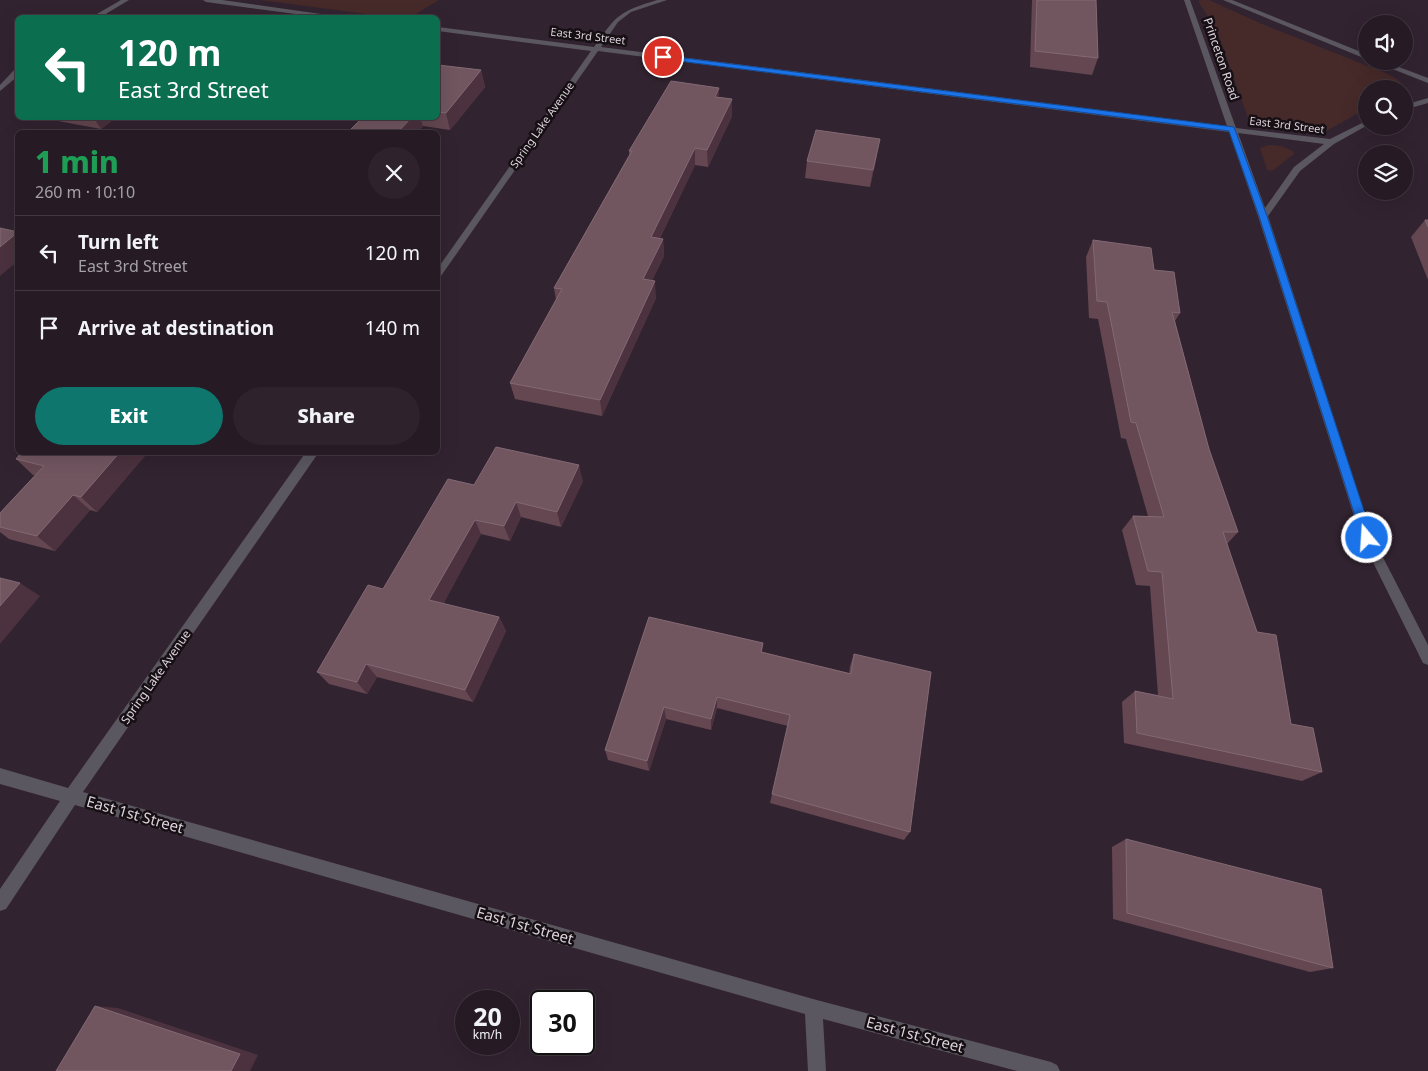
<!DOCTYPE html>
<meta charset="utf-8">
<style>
:root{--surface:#261a24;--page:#2e232c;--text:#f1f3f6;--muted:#a4a1a6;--line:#423841;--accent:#0f766e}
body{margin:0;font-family:"Noto Sans",sans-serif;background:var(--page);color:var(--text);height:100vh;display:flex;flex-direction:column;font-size:19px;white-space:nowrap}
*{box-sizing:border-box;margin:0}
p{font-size:16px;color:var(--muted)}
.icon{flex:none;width:28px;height:28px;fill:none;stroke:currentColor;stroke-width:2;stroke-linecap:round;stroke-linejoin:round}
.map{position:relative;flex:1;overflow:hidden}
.drawer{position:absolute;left:15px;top:130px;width:425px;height:325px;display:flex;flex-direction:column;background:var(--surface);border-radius:8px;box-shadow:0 5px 20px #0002,0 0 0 1px var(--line)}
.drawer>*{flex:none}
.guide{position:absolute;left:15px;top:15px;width:425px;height:105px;border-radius:8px;box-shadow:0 5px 20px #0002,0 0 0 1px var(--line);background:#0b6e4f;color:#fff;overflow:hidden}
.fabs{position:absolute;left:1358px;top:15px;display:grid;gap:10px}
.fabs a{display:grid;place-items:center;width:55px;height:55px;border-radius:50%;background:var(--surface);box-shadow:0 5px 20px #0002,0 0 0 1px var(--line);font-size:25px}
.speed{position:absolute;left:455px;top:990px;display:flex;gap:10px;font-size:25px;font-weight:700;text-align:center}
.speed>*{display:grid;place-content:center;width:65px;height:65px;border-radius:50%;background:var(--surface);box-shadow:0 5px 20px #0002,0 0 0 1px var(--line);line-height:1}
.speed small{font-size:12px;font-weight:400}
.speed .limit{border:2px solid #111;border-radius:8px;background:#fff;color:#111}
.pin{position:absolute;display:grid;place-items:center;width:42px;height:42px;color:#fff;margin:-21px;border:2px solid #fff;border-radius:50%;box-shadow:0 1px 5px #0007}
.me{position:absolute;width:55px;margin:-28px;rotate:342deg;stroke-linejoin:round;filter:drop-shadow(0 0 4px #0008)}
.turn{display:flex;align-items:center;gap:18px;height:105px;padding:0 20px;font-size:22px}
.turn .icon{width:65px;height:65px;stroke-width:2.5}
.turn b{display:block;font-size:35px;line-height:42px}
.round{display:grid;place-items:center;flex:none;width:52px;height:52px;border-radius:26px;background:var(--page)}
.headline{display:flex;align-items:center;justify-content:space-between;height:85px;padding:0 20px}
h1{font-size:30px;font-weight:800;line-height:38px;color:#1e9e55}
.action{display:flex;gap:10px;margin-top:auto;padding:10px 20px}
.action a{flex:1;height:58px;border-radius:30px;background:var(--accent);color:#fff;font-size:20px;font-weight:800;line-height:58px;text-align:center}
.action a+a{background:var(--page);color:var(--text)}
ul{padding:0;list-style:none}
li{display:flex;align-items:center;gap:15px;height:75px;padding:0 20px;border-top:1px solid var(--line)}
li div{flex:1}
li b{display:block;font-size:19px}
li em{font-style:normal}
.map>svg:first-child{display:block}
</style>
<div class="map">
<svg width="1428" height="1071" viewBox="0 0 1428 1071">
<rect width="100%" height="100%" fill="#322330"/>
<g fill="#462a29">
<polygon points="260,0 439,0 411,17 397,18"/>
<path d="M1199 0H1209L1262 24 1383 72C1392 76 1404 81 1404 92V89H1366V109L1328 130 1317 132 1254 123 1248 118 1217 30 1199 3Z"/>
<polygon points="1269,145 1281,146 1293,151 1294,154 1272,171 1267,170 1260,148"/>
</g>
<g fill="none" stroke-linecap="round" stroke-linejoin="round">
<g fill="#5b5760" fill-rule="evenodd">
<polygon points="121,0 129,0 99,18 90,18"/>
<polygon points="203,0 222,0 349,18 326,18 206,2"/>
<path d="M657 0H667L631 12 618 22 601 47 1227 126 1184 0H1190L1236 128 1330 139 1366 121V126L1334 144 1300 171 1268 216 1373 538 1428 645V665L1423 663 1361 538 1258 216 1229 132 598 51 441 276 438 277V268L591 51 438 31V27L594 47C617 14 619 12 657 0ZM1238 133 1324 144 1294 167 1265 208Z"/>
<polygon points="1223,0 1232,0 1366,54 1366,59"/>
<polygon points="1372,61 1383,61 1428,78 1428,83"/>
<polygon points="15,69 18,69 18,76 0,91 0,85"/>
<polygon points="1428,98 1428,103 1404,110 1404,105"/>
<polygon points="306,452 319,452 83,792 813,999 1051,1062 1057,1065 1060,1071 1017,1071 823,1019 826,1071 808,1071 805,1014 75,805 6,909 0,911 0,889 60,801 0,784 0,768 68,788"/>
</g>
</g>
<g fill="#644751">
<polygon points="1032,0 1096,0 1098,58 1092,75 1030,67"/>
<polygon points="438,65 481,70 485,87 450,130 423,126 418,132 348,132 362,118 438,118"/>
<polygon points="719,97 732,99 732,116 708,167 695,165 660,238 663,239 664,256 652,280 656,298 602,416 515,399 510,383 556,300 554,288 629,155 629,151"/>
<polygon points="55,118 115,118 101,129 58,121"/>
<polygon points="877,155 870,187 805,178 807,161"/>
<polygon points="1425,220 1428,220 1428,280 1411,237"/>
<polygon points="1093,240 1154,270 1180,313 1175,321 1209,449 1238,532 1227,544 1257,632 1291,724 1322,772 1302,781 1124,743 1122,702 1135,691 1158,695 1150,586 1136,585 1122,530 1133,516 1148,516 1126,439 1121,438 1098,319 1089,318 1086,257"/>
<polygon points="148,452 97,512 90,510 55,551 9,539 0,532 0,513 35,475 33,475 16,459"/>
<polygon points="583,481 561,527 521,517 510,541 481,534 443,604 499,617 506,631 473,702 377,677 367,694 329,684 317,672 383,589 474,485"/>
<polygon points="649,617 763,643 762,652 849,673 850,666 854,654 910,832 904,840 770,803 788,726 717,708 711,730 666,719 649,771 608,760 605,750"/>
<polygon points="1126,839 1333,968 1310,972 1113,919 1112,847"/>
</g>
<g fill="#4b323e">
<polygon points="481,70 485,87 450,130 446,113"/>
<polygon points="719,88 719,105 715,97"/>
<polygon points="732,99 732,116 708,167 707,150"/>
<polygon points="94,118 115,118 101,129"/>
<polygon points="411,118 420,118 423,126 418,132 398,132"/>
<polygon points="880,139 877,155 870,187 873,170"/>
<polygon points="695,148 695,165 652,254 651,237"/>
<polygon points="18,232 18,261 0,276 0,247"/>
<polygon points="663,239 664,256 645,296 643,279"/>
<polygon points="655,281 656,298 602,416 600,400"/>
<polygon points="120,452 148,452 97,512 81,497"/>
<polygon points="579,465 583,481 561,527 557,512"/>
<polygon points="73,495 90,510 55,551 37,536"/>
<polygon points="516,502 521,517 510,541 504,526"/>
<polygon points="475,520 481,534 438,614 429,600"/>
<polygon points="20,583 40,596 0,644 0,606"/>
<polygon points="499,617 506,631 473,702 465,690"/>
<polygon points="366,664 377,677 367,694 357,682"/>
<polygon points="717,697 717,708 711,730 711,719"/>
<polygon points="664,707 666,719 649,771 647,761"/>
<polygon points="95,1006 118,1008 258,1055 250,1071 231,1071"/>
</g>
<g fill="#715660" stroke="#826973">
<polygon points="1037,0 1096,0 1098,58 1035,51"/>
<polygon points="438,65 481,70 446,113 438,112"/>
<polygon points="671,81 719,88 715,97 732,99 707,150 695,148 651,237 663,239 643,279 655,281 600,400 510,383 562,289 554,288 632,151 629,151"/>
<polygon points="362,118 411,118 398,132 348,132"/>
<polygon points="816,130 880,139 873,170 807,161"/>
<polygon points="1425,220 1428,220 1428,227"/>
<polygon points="0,228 18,232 0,247"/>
<polygon points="1093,240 1151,248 1154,270 1174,272 1180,313 1172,312 1209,449 1238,532 1223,532 1257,632 1276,635 1291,724 1313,728 1322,772 1137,733 1135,691 1173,699 1162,572 1148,571 1133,516 1164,517 1136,423 1131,422 1107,302 1097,301"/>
<polygon points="496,447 579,465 557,512 516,502 504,526 475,520 429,600 499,617 465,690 366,664 357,682 317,672 368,585 383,589 448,479 474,485"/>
<polygon points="22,452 120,452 81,497 73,495 37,536 0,527 0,513 44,466 16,459"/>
<polygon points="0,578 20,583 0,606"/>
<polygon points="649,617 763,643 761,652 851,674 854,654 931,672 910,832 772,794 790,715 717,697 711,719 664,707 647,761 605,750"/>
<polygon points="1126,839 1321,889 1333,968 1127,913"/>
<polygon points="95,1006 240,1054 231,1071 56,1071"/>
</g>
<polygon fill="#1a73e8" stroke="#114b97" points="660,55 1234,127 1267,216 1373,538 1371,542 1363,542 1362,538 1259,216 1229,131 663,59 660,58"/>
<g text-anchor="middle" stroke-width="5" stroke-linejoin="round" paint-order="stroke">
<g font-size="11" fill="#ddd3db" stroke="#160f14">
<text transform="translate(588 36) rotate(7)" y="4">East 3rd Street</text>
<text transform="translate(542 125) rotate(-55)" y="4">Spring Lake Avenue</text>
<text transform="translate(1287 125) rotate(7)" y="4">East 3rd Street</text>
</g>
<g font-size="12" fill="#ddd3db" stroke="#160f14">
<text transform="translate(1221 59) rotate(71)" y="4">Princeton Road</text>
<text transform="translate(156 677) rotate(-55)" y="4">Spring Lake Avenue</text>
</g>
<g font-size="15" fill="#ddd3db" stroke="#160f14">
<text transform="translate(135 815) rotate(16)" y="5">East 1st Street</text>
<text transform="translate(525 926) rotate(16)" y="5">East 1st Street</text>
<text transform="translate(915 1035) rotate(15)" y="5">East 1st Street</text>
</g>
</g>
</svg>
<div class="fabs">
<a><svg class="icon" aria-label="sound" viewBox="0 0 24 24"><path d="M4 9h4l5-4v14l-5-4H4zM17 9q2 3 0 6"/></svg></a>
<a><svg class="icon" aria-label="search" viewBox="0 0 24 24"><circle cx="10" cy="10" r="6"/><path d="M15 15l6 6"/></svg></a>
<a><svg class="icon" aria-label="layers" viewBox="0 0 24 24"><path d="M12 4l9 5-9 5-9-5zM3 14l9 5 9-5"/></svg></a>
</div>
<div class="speed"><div>20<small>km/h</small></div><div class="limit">30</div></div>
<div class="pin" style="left:663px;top:57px;background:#d93025"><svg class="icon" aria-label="arrive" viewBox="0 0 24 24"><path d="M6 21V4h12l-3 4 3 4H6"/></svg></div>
<svg class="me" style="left:1367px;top:538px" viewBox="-20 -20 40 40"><circle r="17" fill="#1a73e8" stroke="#fff" stroke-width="3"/><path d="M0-11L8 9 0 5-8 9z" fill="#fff"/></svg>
<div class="guide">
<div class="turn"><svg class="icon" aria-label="left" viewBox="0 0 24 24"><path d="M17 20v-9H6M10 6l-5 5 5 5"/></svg><div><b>120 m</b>East 3rd Street</div></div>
</div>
<section class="drawer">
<div class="headline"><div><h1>1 min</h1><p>260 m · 10:10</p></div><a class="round"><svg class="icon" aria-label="close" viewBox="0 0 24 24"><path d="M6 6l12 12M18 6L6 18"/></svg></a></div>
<ul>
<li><svg class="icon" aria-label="left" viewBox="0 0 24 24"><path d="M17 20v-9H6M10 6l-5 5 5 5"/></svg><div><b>Turn left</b><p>East 3rd Street</p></div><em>120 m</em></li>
<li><svg class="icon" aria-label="arrive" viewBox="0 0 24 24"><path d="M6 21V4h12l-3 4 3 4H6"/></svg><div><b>Arrive at destination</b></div><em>140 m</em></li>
</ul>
<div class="action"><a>Exit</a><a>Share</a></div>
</section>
</div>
